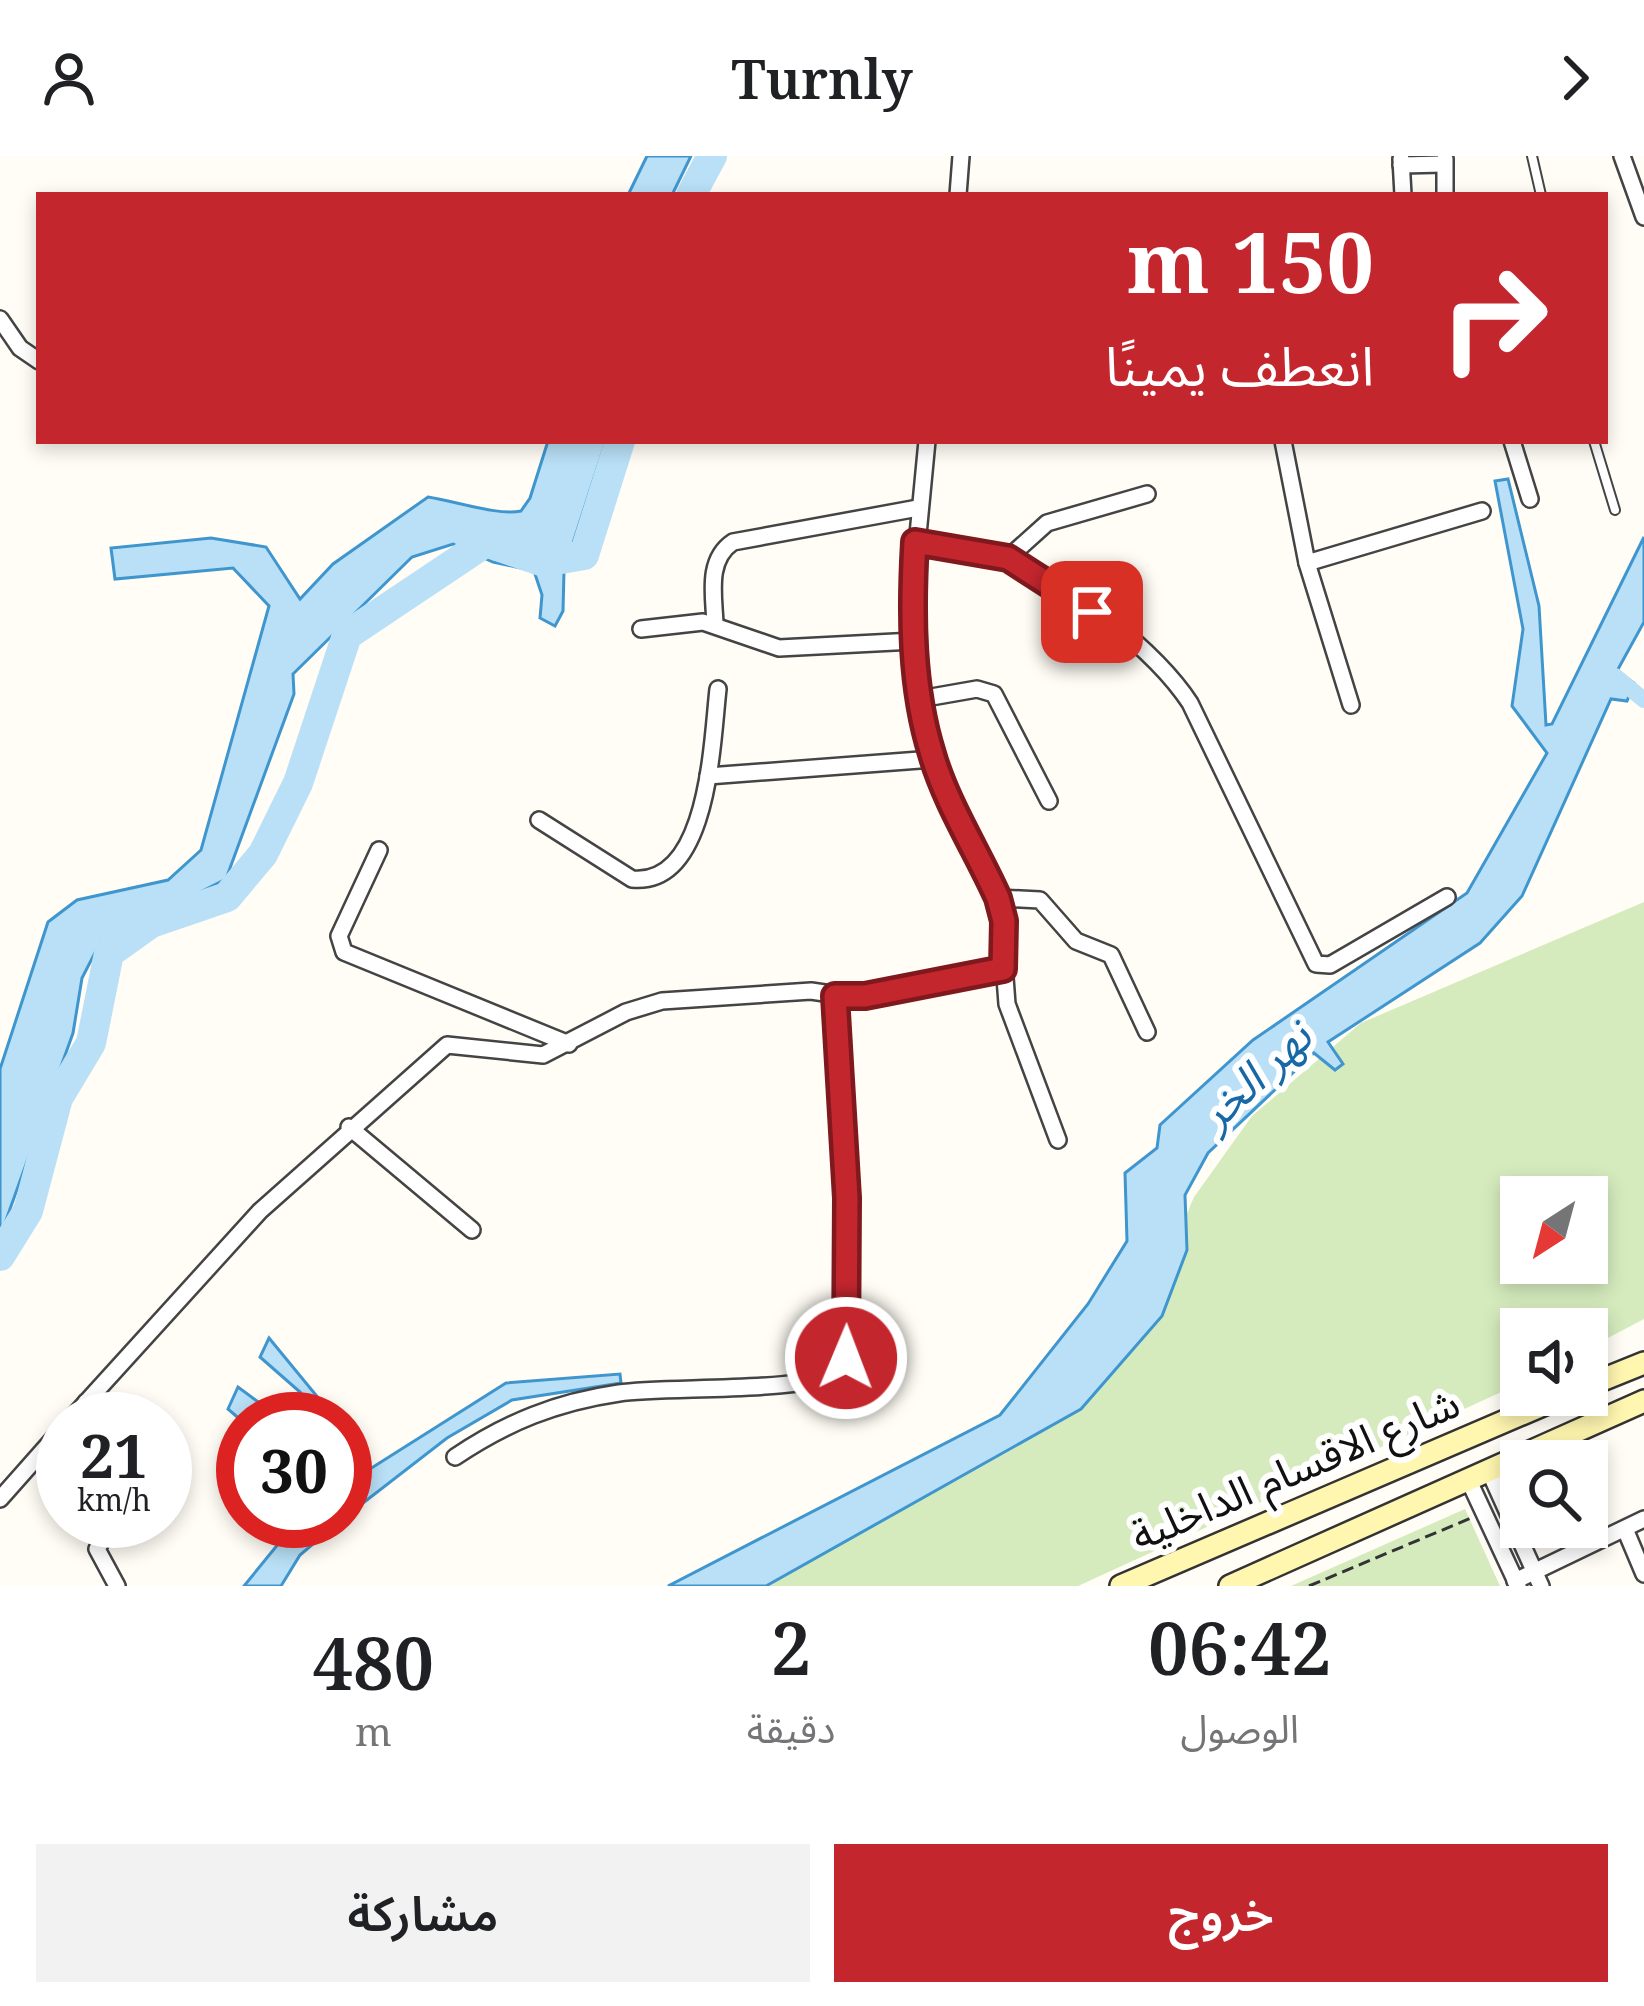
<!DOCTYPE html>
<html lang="ar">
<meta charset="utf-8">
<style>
:root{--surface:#fff;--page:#f2f2f2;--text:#202124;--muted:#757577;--accent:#c4262e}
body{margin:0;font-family:"Noto Serif","Noto Sans Arabic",serif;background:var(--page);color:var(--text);direction:rtl;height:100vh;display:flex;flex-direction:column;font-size:45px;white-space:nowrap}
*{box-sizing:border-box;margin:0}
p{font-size:39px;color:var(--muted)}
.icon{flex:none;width:66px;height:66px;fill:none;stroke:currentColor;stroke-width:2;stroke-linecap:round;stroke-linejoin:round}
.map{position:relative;height:1430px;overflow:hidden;direction:ltr}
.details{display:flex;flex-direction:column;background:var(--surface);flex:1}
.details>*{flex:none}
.guide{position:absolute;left:36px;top:36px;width:1572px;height:252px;border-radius:0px;box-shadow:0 6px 18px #0003;direction:rtl;background:#c4262e;color:#fff;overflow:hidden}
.needle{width:78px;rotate:216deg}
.tools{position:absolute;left:1500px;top:1020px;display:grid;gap:24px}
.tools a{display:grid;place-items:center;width:108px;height:108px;border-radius:0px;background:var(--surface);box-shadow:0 6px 18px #0003;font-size:60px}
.speed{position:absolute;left:36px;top:1236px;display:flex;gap:24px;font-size:60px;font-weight:700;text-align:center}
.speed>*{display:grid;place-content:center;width:156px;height:156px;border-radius:50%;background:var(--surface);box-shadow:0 6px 18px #0003;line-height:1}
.speed small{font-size:30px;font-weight:400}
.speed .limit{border:18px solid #d22;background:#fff;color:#111}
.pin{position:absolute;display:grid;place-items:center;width:102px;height:102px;color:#fff;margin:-51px;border-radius:24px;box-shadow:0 6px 18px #0006}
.me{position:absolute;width:132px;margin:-66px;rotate:1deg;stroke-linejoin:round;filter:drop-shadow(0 0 9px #0008)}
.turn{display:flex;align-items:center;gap:42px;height:252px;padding:0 36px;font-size:54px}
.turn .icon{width:156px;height:156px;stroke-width:2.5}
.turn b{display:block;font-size:84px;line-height:102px}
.eta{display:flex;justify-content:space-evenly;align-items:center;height:204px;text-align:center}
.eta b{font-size:72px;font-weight:600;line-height:84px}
.cta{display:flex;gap:24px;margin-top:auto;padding:24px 36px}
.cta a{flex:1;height:138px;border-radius:0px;background:var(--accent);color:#fff;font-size:48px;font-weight:600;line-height:138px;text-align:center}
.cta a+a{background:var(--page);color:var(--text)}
header{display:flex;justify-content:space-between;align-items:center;height:156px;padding:0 36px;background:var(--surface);font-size:54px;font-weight:600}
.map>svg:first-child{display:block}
</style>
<header><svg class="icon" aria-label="forward" viewBox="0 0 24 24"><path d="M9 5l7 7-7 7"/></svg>Turnly<svg class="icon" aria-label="person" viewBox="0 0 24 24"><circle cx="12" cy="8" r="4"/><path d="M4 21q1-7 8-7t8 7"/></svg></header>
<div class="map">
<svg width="1644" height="1430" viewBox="0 0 1644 1430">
<rect width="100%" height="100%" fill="#fffdf5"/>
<g fill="#d5ebbd" fill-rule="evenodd">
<path d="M1644 746V1163L1587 1193V1173H1521V1227L1078 1430H769L1131 1188 1194 1041 1252 960 1361 867ZM1521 1041H1587V1107H1521Z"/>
<polygon points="1465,1353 1500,1430 1291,1430"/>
</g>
<g fill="#b9e0f7" stroke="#3f96cf" stroke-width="3">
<polygon points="647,0 691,0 672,39 628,39"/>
<path d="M548 285H606L564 415 563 455 555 470 540 462 542 439 534 415 493 406 453 388 412 401 293 518 294 538 226 723 100 787 82 822 73 877 0 1081V913L48 766 77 744 168 724 201 694 269 450 233 412 115 423 111 392 211 382 266 391 300 443 333 408 428 341C455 345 498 360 521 355L530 342Z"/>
<polygon points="1508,323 1539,450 1546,569 1552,568 1644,381 1644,466 1617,515 1634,527 1627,545 1611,543 1522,740 1480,787 1328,886 1343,908 1335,914 1314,897 1208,997 1185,1039 1187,1094 1162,1160 1081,1253 766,1430 668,1430 1000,1259 1088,1148 1127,1085 1125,1017 1157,992 1160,969 1253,884 1467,737 1547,597 1512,550 1523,473 1495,325"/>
<polygon points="269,1182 320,1244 306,1263 243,1266 228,1253 238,1231 281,1263 300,1236 260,1201"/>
<polygon points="620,1218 621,1227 512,1244 447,1282 345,1361 345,1320 351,1325 506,1227"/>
<polygon points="297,1365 340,1365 300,1399 281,1430 244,1430"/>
</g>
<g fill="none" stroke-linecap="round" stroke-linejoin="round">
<polyline stroke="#b9e0f7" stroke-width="16" points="1615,520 1644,544"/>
<g stroke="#b9e0f7" stroke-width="30">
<polyline points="691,39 712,0"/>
<polyline points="0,1100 28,1055 58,942 91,887 109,797 151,767 227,741 263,698 298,627 347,479 486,386 544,406 584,399 620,285"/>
</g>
<defs>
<g id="lane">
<polyline points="1532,0 1541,39"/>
<polyline points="1594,285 1615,354"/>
</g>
<g id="street">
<polyline points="1622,0 1644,61"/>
<polyline points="1401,3 1403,39"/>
<polyline points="1445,3 1445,39"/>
<polyline points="1401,9 1444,8"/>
<polyline points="958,39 961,0"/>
<polyline points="0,163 20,192 39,205"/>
<polyline points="927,285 912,441 924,569 933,603 999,742 1007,848 1058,984"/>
<polyline points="1283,285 1307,407 1351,549"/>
<polyline points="1512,285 1530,343"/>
<path d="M915 386C946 389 978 391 1008 402 1067 425 1156 495 1190 547L1316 808 1330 809 1447 741"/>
<polyline points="1008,402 1047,367 1147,338"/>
<polyline points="1307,407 1482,355"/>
<path d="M715 468C714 440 706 404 733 386L918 352"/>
<polyline points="641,473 703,466 779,492 914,485"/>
<polyline points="920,543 977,533 994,538 1049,645"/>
<polyline points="708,620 933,603"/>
<path d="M539 664 632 723C709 731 712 585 718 533"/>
<polyline points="379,694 339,780 344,796 569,888"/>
<polyline points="999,742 1040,744 1076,785 1111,799 1147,876"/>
<polyline points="349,971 472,1074"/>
<polyline points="86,1246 102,1263"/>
<polyline points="71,1263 260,1055 447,889 543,899 626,856 662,845 811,835 852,841 1003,813"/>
<path d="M455 1301C507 1266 557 1246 619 1237 666 1230 811 1237 840 1215L846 1188 847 1042 834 840"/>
<polyline points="1489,1315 1541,1430"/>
<polyline points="1469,1325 1518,1430"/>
<polyline points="0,1343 63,1272"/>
<polyline points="113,1365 97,1393 117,1430"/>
<polyline points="1625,1373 1644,1418"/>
<polyline points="1515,1425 1644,1363"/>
</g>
<g id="secondary">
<polyline points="1587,1230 1644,1207"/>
<polyline points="1121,1430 1566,1239"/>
<polyline points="1230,1430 1644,1245"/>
</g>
</defs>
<use href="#lane" stroke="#444" stroke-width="12"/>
<use href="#street" stroke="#444" stroke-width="20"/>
<use href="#secondary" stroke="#333" stroke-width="26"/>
<polyline stroke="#333" stroke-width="3" stroke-dasharray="12 6" stroke-linecap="butt" points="1309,1430 1471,1362"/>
<use href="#lane" stroke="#fff" stroke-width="8"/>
<use href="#street" stroke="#fff" stroke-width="15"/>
<use href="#secondary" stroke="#fff6b0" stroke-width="21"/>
</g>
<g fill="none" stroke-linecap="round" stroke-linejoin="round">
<defs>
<path id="route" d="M846 1202 847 1042 835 840H865L1003 813 1004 765 998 742C977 695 946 647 932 598 911 531 911 456 915 386L1008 402 1092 456"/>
</defs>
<use href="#route" stroke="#7f191e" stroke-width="30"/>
<use href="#route" stroke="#c4262e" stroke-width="21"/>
</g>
<g text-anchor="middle" stroke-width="12" stroke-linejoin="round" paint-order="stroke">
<g font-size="42" fill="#111" stroke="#fff">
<text transform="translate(1295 1313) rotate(-23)" y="15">شارع الاقسام الداخلية</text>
</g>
<g font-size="45" font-style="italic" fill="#1768a6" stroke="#fff">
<text transform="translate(1255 919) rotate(-43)" y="16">نهر الخر</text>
</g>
</g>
</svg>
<div class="tools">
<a><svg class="needle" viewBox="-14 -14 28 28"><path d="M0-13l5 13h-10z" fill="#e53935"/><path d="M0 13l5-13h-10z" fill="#757577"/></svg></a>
<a><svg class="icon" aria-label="sound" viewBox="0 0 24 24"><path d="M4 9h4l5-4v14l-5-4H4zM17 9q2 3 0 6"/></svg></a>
<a><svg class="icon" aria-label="search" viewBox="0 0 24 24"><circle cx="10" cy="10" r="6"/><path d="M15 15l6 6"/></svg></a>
</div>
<div class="speed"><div>21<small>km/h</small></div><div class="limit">30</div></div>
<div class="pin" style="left:1092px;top:456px;background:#d93025"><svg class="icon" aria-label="arrive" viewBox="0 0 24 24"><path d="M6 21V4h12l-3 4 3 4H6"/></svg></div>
<svg class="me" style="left:846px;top:1202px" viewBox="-20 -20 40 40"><circle r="17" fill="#c4262e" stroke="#fff" stroke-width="3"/><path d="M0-11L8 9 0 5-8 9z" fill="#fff"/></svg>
<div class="guide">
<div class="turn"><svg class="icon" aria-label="right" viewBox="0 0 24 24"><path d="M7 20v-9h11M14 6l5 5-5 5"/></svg><div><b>150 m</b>انعطف يمينًا</div></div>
</div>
</div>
<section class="details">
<div class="eta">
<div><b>06:42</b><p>الوصول</p></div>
<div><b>2</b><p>دقيقة</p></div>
<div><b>480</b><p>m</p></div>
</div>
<div class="cta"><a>خروج</a><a>مشاركة</a></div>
</section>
